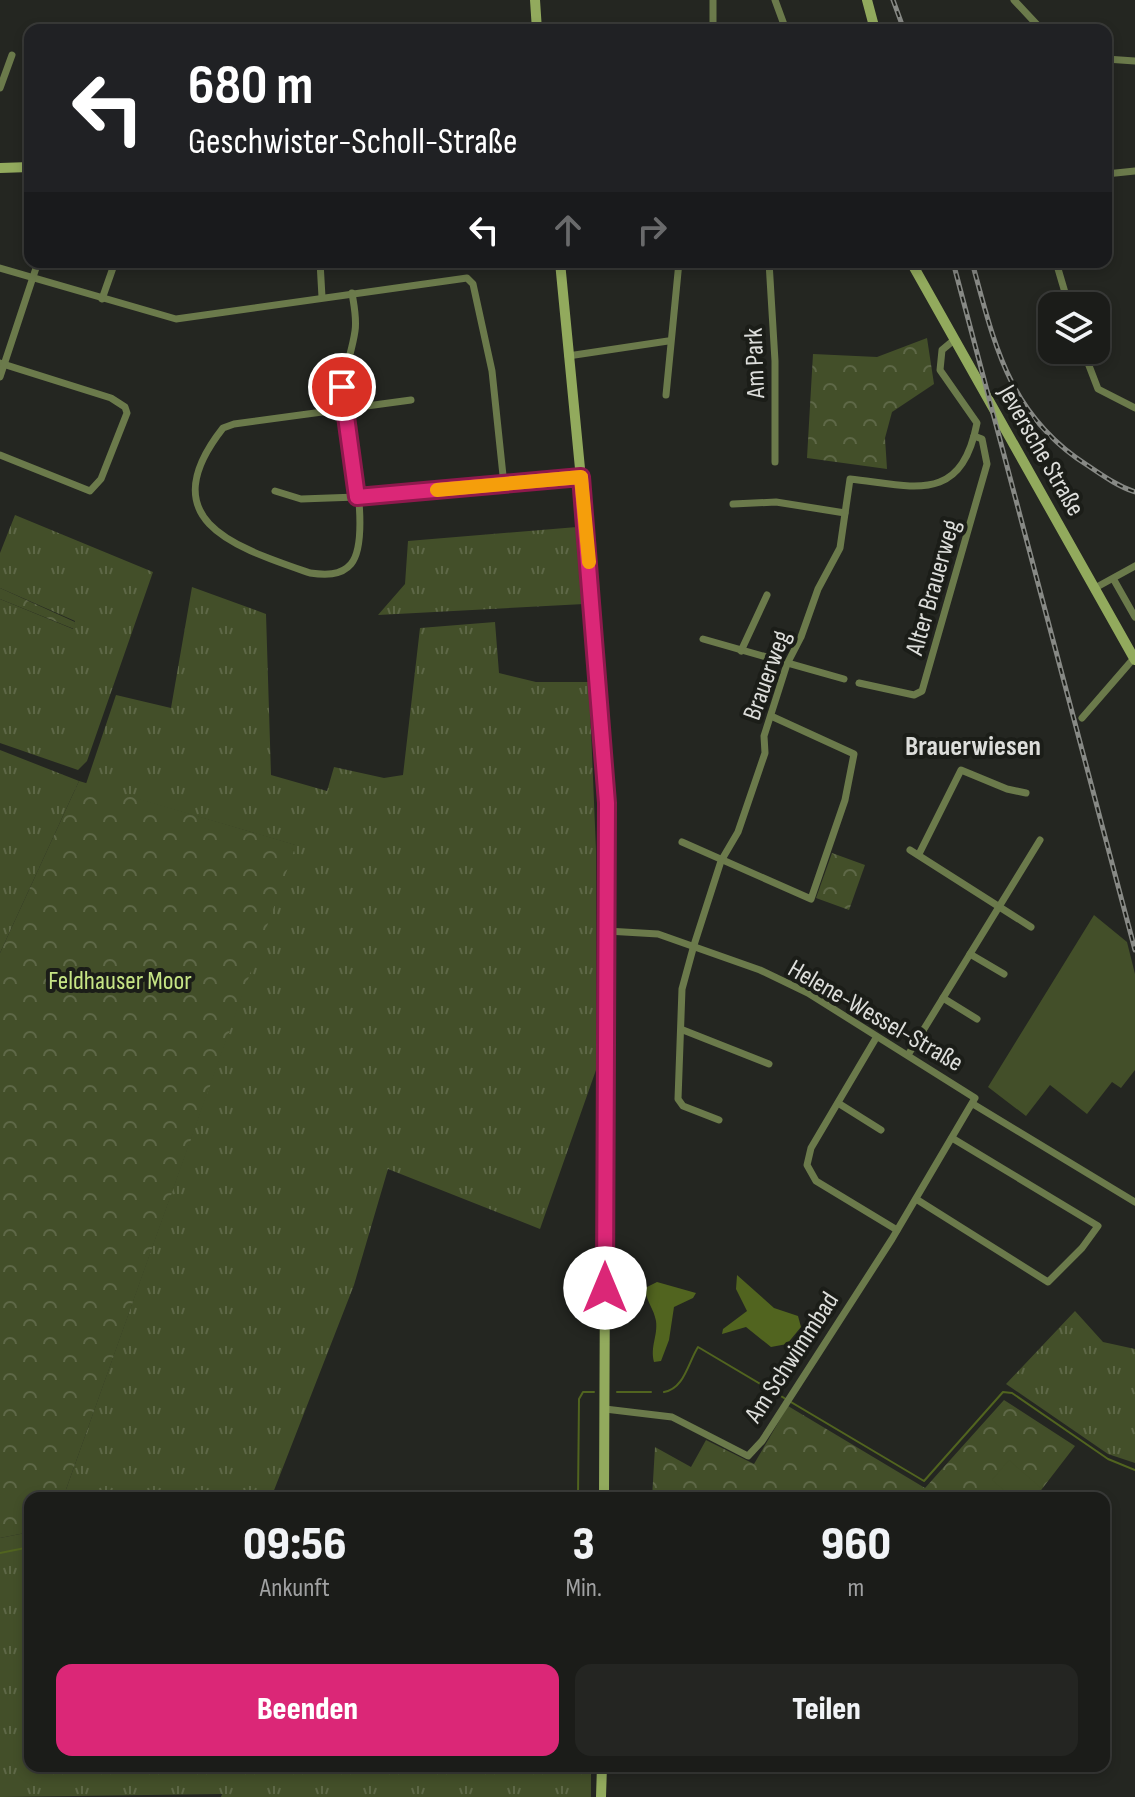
<!DOCTYPE html>
<html lang="de">
<meta charset="utf-8">
<style>
:root{--surface:#1b1c19;--page:#242522;--text:#f1f3f6;--muted:#a0a1a2;--line:#393a38;--accent:#db2777}
body{margin:0;font-family:"Sofia Sans Condensed",sans-serif;background:var(--page);color:var(--text);height:100vh;display:flex;flex-direction:column;font-size:30px;white-space:nowrap}
*{box-sizing:border-box;margin:0}
p{font-size:26px;color:var(--muted)}
.icon{flex:none;width:44px;height:44px;fill:none;stroke:currentColor;stroke-width:2;stroke-linecap:round;stroke-linejoin:round}
.map{position:relative;flex:1;overflow:hidden}
.drawer{position:absolute;left:24px;top:1492px;width:1086px;height:280px;display:flex;flex-direction:column;background:var(--surface);border-radius:16px;box-shadow:0 4px 12px #0003,0 0 0 2px var(--line)}
.drawer>*{flex:none}
.banner{position:absolute;left:24px;top:24px;width:1088px;height:244px;border-radius:16px;box-shadow:0 4px 12px #0003,0 0 0 2px var(--line);background:#202124;color:#fff;overflow:hidden}
.fabs{position:absolute;left:1038px;top:292px;display:grid;gap:16px}
.fabs a{display:grid;place-items:center;width:72px;height:72px;border-radius:16px;background:var(--surface);box-shadow:0 4px 12px #0003,0 0 0 2px var(--line);font-size:40px}
.pin{position:absolute;display:grid;place-items:center;width:68px;height:68px;color:#fff;margin:-34px;border:4px solid #fff;border-radius:50%;box-shadow:0 2px 8px #0007}
.me{position:absolute;width:88px;margin:-44px;rotate:0deg;stroke-linejoin:round;filter:drop-shadow(0 0 6px #0008)}
.turn{display:flex;align-items:center;gap:28px;height:168px;padding:0 32px;font-size:36px}
.turn .icon{width:104px;height:104px;stroke-width:2.5}
.turn b{display:block;font-size:56px;line-height:68px}
.lanes{display:flex;align-items:center;height:76px;padding:0 32px;background:#0003;justify-content:center;gap:40px;direction:ltr}
.lanes .off{opacity:.35}
.eta{display:flex;justify-content:space-evenly;align-items:center;height:136px;text-align:center}
.eta b{font-size:48px;font-weight:800;line-height:56px}
.primary-button{display:flex;gap:16px;margin-top:auto;padding:16px 32px}
.primary-button a{flex:1;height:92px;border-radius:16px;background:var(--accent);color:#fff;font-size:32px;font-weight:800;line-height:92px;text-align:center}
.primary-button a+a{background:var(--page);color:var(--text)}
.map>svg:first-child{display:block}
</style>
<div class="map">
<svg width="1135" height="1797" viewBox="0 0 1135 1797">
<defs>
<pattern id="grass-tufts" width="24" height="20" patternUnits="userSpaceOnUse" patternTransform="scale(2)"><rect width="24" height="20" fill="#434f29"/><path d="M3 7l-1-3M5 7V3M7 7l1-3M15 17l-1-3M17 17v-4M19 17l1-3" fill="none" stroke="#5e6847"/></pattern>
<pattern id="forest-crowns" width="20" height="18" patternUnits="userSpaceOnUse" patternTransform="scale(2)"><rect width="20" height="18" fill="#434f29"/><path d="M2 6a3 3 0 1 1 6 0M12 15a3 3 0 1 1 6 0" fill="none" stroke="#5e6847"/></pattern>
</defs>
<rect width="100%" height="100%" fill="#242621"/>
<g fill="url(#grass-tufts)">
<polygon points="15,515 153,572 87,761 78,770 0,743 0,599 73,629 75,621 0,588 0,553"/>
<polygon points="577,527 584,604 378,615 405,584 408,541"/>
<polygon points="192,587 266,614 271,775 327,791 334,767 384,778 403,775 420,628 495,622 499,673 536,682 589,682 596,850 596,1070 540,1229 388,1169 354,1285 271,1498 63,1498 295,845 86,784 116,695 171,708"/>
<polygon points="0,750 79,781 0,953"/>
<polygon points="1075,1311 1103,1342 1135,1349 1135,1463 1108,1454 1006,1384"/>
<polygon points="30,1532 30,1766 591,1766 591,1797 221,1797 222,1794 0,1797 0,1538"/>
</g>
<g fill="url(#forest-crowns)">
<polygon points="927,338 934,384 892,412 885,438 887,469 807,458 813,354 877,357"/>
<polygon points="0,588 75,622 74,629 0,599"/>
<polygon points="79,781 296,845 63,1498 30,1498 30,1532 0,1538 0,953"/>
<polygon points="832,853 865,865 849,910 816,898"/>
<polygon points="1004,1400 1075,1446 1035,1498 652,1498 655,1447 691,1467 706,1440 754,1464 788,1406 925,1488"/>
</g>
<g fill="#434f29">
<polygon points="1094,915 1127,942 1135,974 1135,1070 1121,1088 1112,1082 1087,1114 1050,1085 1026,1116 988,1087"/>
<polygon points="1009,1460 1041,1488 1033,1498 1013,1498 992,1480"/>
</g>
<g fill="#51641f">
<polygon points="737,1275 774,1308 798,1316 801,1327 787,1344 771,1347 746,1327 722,1334 723,1329 747,1311 736,1289"/>
<path d="M657 1282 696 1293 693 1298 674 1307 669 1340 661 1361 654 1362C650 1346 658 1336 656 1321 654 1309 646 1301 645 1288Z"/>
</g>
<g fill="none" stroke-linecap="round" stroke-linejoin="round">
<g stroke="#51641f" stroke-width="2">
<polyline points="617,1392 651,1392"/>
<path d="M664 1392C684 1389 688 1363 698 1347L924 1481 1003 1392 1012 1393 1108 1459 1135 1470"/>
<polyline points="578,1498 579,1399 583,1392 594,1392"/>
<polyline points="0,1553 30,1547"/>
</g>
<g stroke="#6b7a4b" stroke-width="7">
<polyline points="713,0 713,30"/>
<polyline points="775,0 786,30"/>
<polyline points="1014,0 1042,30"/>
<polyline points="1106,59 1135,61"/>
<polyline points="0,88 12,55"/>
<polyline points="1106,174 1135,171"/>
<polyline points="320,262 322,297"/>
<polyline points="769,262 775,361 775,462"/>
<polyline points="1056,262 1069,306"/>
<polyline points="0,268 176,319 467,278 473,284 492,371 504,485"/>
<path d="M352 293C354 306 357 318 355 331 351 359 339 379 345 407 350 440 372 539 351 564 341 576 324 575 310 573 235 547 150 521 223 428L234 424 411 400"/>
<polyline points="102,299 115,262"/>
<polyline points="1083,350 1098,389 1135,408"/>
<polyline points="568,356 668,341"/>
<polyline points="0,363 111,398 125,407 127,413 101,479 90,491 0,455"/>
<polyline points="0,377 38,262"/>
<polyline points="666,395 679,262"/>
<polyline points="275,491 301,499 357,497 581,477"/>
<polyline points="733,504 776,502 845,513"/>
<polyline points="1114,580 1135,617"/>
<polyline points="1095,588 1135,566"/>
<polyline points="703,639 844,679"/>
<polyline points="741,651 767,595"/>
<polyline points="859,683 914,695 922,691 987,464 982,439 974,436"/>
<polyline points="1082,718 1134,658"/>
<polyline points="682,842 811,899 845,800 854,754 771,716"/>
<polyline points="910,850 1031,927"/>
<polyline points="919,854 961,770 1007,789 1026,793"/>
<polyline points="970,954 1040,840"/>
<polyline points="943,998 977,1019"/>
<polyline points="683,1030 769,1064"/>
<polyline points="876,1038 811,1148 807,1165 816,1181 897,1230"/>
<polyline points="908,1055 970,954 1004,974"/>
<polyline points="838,1103 881,1130"/>
<polyline points="973,1104 1135,1202"/>
<path d="M719 1120 683 1106 678 1099 682 989 694 945 721 861 738 832 765 753 764 736 787 664 801 637 818 589 840 548 850 479C914 486 961 505 977 423L940 370 942 350 954 340"/>
<polyline points="916,1199 1048,1282 1082,1248 1098,1226 952,1138"/>
<polyline points="605,1409 672,1417 748,1456 762,1441 892,1239 975,1098 808,993 760,970 658,934 607,931"/>
</g>
<g stroke="#92aa5d" stroke-width="10">
<polyline points="535,0 537,30"/>
<polyline points="867,0 875,30"/>
<polyline points="0,168 30,167"/>
<polyline points="560,262 594,613 607,803 604,1498"/>
<polyline points="911,262 1135,660"/>
<polyline points="601,1797 602,1766"/>
</g>
<defs>
<g id="rail">
<polyline points="893,0 904,30"/>
<polyline points="953,262 1135,950"/>
<path d="M972 262C995 346 1009 415 1087 465 1102 475 1117 486 1135 492"/>
</g>
</defs>
<use href="#rail" stroke="#878985" stroke-width="5"/>
<use href="#rail" stroke="#1b1d18" stroke-width="2" stroke-dasharray="6" stroke-linecap="butt"/>
</g>
<g fill="none" stroke-linecap="round" stroke-linejoin="round">
<defs>
<polyline id="route" points="342,387 357,497 581,477 607,803 605,1288"/>
</defs>
<use href="#route" stroke="#8e194d" stroke-width="20"/>
<use href="#route" stroke="#db2777" stroke-width="14"/>
<polyline stroke="#f59e0b" stroke-width="14" points="437,490 581,477 589,562"/>
</g>
<g text-anchor="middle" stroke-width="8" stroke-linejoin="round" paint-order="stroke">
<g font-size="26" fill="#dddedb" stroke="#1b1d18">
<text transform="translate(754 363) rotate(-92)" y="9">Am Park</text>
<text transform="translate(1042 450) rotate(60)" y="9">Jeversche Straße</text>
<text transform="translate(932 587) rotate(-74)" y="9">Alter Brauerweg</text>
<text transform="translate(766 675) rotate(-70)" y="9">Brauerweg</text>
<text transform="translate(876 1015) rotate(30)" y="9">Helene-Wessel-Straße</text>
<text transform="translate(791 1357) rotate(-57)" y="9">Am Schwimmbad</text>
</g>
<g font-size="26" fill="#c6e585" stroke="#1b1d18">
<text x="120" y="989">Feldhauser Moor</text>
</g>
<g font-size="28" font-weight="bold" fill="#dddedb" stroke="#1b1d18">
<text x="973" y="755">Brauerwiesen</text>
</g>
</g>
</svg>
<div class="fabs">
<a><svg class="icon" aria-label="layers" viewBox="0 0 24 24"><path d="M12 4l9 5-9 5-9-5zM3 14l9 5 9-5"/></svg></a>
</div>
<div class="pin" style="left:342px;top:387px;background:#d93025"><svg class="icon" aria-label="arrive" viewBox="0 0 24 24"><path d="M6 21V4h12l-3 4 3 4H6"/></svg></div>
<svg class="me" style="left:605px;top:1288px" viewBox="-20 -20 40 40"><circle r="19" fill="#fff"/><path d="M0-13L10 11 0 6-10 11z" fill="#db2777"/></svg>
<div class="banner">
<div class="turn"><svg class="icon" aria-label="left" viewBox="0 0 24 24"><path d="M17 20v-9H6M10 6l-5 5 5 5"/></svg><div><b>680 m</b>Geschwister-Scholl-Straße</div></div>
<div class="lanes"><svg class="icon" aria-label="left" viewBox="0 0 24 24"><path d="M17 20v-9H6M10 6l-5 5 5 5"/></svg><svg class="icon off" aria-label="ahead" viewBox="0 0 24 24"><path d="M12 20V5M6 11l6-6 6 6"/></svg><svg class="icon off" aria-label="right" viewBox="0 0 24 24"><path d="M7 20v-9h11M14 6l5 5-5 5"/></svg></div>
</div>
<section class="drawer">
<div class="eta">
<div><b>09:56</b><p>Ankunft</p></div>
<div><b>3</b><p>Min.</p></div>
<div><b>960</b><p>m</p></div>
</div>
<div class="primary-button"><a>Beenden</a><a>Teilen</a></div>
</section>
</div>
